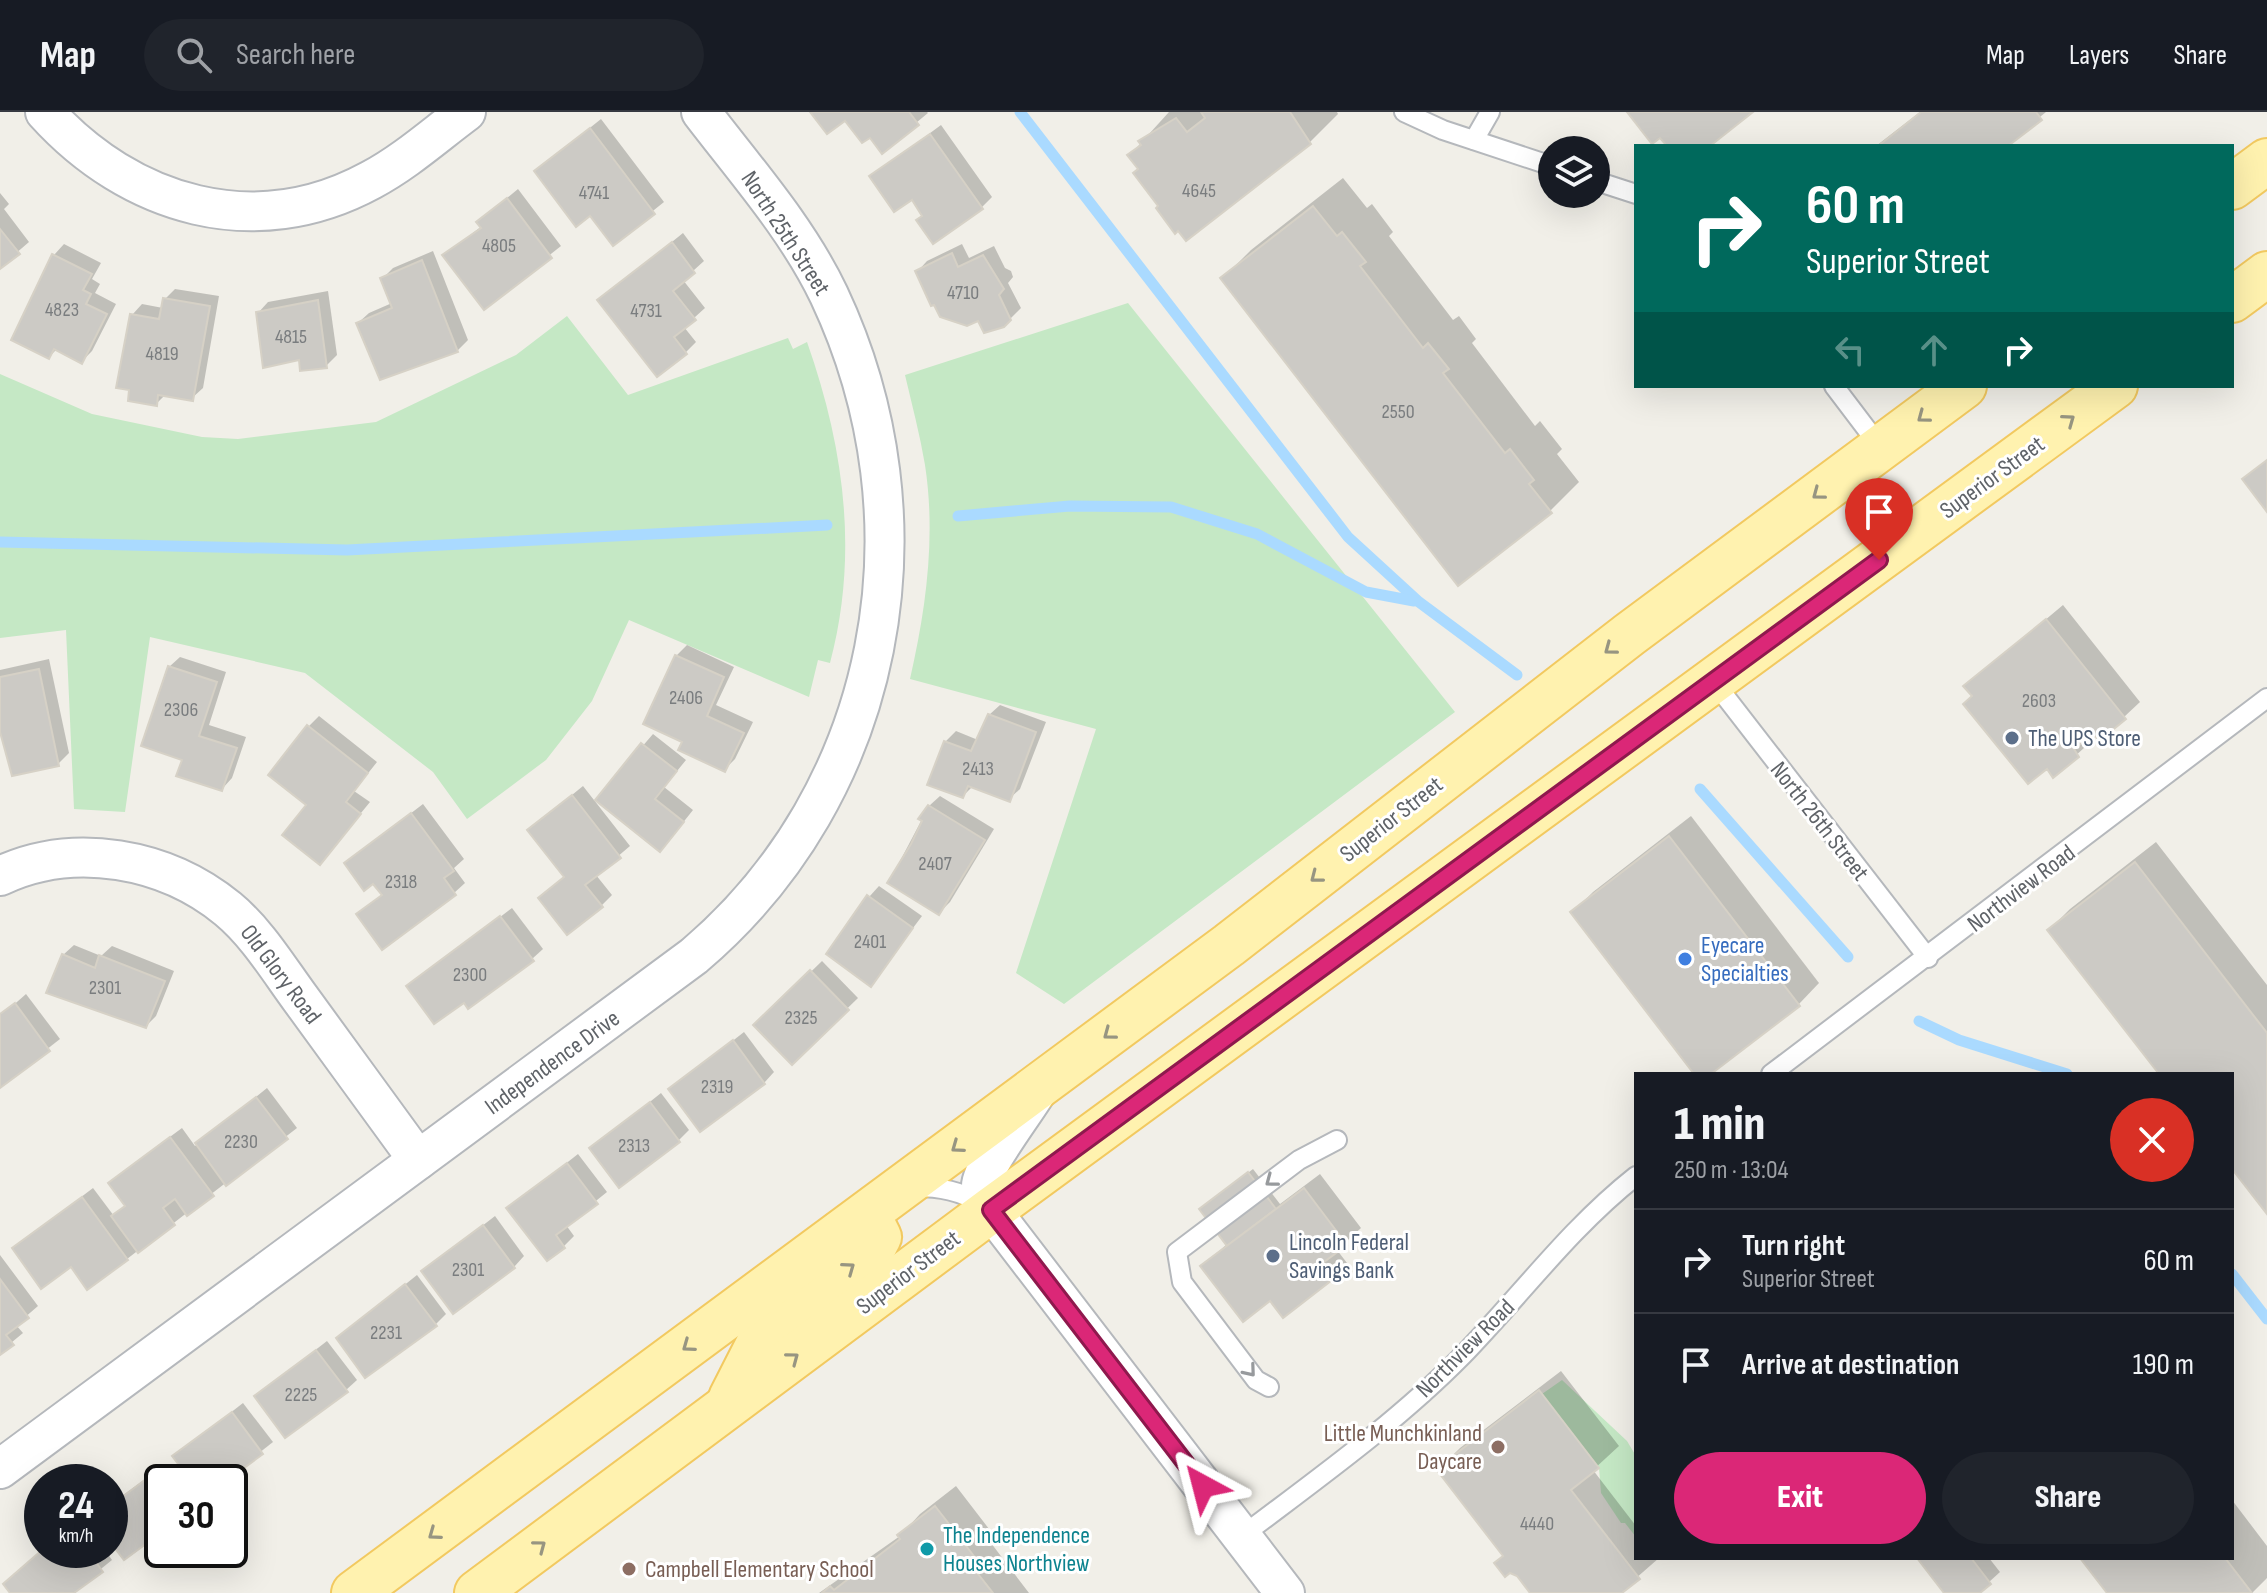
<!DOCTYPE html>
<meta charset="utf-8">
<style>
:root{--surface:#171b24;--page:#20242c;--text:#f1f3f6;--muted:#9ea1a6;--line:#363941;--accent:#db2777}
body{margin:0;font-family:"Sofia Sans Condensed",sans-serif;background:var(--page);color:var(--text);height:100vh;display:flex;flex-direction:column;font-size:30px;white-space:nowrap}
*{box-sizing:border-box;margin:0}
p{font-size:26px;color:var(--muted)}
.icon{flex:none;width:44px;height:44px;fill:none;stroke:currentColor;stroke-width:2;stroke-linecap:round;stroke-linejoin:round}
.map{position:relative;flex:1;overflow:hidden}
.panel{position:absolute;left:1634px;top:960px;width:600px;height:488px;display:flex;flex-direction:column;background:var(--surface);border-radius:0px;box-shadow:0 8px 32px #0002}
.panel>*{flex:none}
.banner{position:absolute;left:1634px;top:32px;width:600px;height:244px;border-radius:0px;box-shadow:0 8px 32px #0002;background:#00695c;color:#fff;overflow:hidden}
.tools{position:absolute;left:1538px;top:24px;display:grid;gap:16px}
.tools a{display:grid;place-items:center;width:72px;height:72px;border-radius:50%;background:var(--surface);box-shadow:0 8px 32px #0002;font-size:40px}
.speed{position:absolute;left:24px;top:1352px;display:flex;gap:16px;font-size:40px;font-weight:700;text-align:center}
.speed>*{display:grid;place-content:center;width:104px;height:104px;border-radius:50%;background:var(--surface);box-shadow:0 8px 32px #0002;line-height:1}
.speed small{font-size:20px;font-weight:400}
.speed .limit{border:4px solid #111;border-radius:12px;background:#fff;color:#111}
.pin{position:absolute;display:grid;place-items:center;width:68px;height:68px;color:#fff;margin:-82px -34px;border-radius:50% 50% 50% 0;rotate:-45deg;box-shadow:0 0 8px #0007}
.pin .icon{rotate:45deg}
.me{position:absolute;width:88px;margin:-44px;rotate:322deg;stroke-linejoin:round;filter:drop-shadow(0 0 6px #0008)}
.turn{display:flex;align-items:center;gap:28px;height:168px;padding:0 40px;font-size:36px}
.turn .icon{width:104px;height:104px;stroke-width:2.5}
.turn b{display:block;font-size:56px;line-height:68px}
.lanes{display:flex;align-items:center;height:76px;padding:0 40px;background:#0003;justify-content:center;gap:40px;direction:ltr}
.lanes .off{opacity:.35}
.round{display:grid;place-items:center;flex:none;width:84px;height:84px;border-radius:42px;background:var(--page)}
.summary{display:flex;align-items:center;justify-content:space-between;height:136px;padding:0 40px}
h1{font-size:48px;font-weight:800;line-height:60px}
.primary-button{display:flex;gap:16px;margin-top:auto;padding:16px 40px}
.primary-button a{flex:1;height:92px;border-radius:48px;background:var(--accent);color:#fff;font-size:32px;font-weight:800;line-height:92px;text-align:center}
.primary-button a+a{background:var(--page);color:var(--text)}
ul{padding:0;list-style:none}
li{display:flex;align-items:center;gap:24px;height:104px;padding:0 40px;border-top:2px solid var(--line)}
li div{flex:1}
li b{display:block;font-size:30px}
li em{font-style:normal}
header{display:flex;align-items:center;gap:48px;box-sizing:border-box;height:112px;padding:0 40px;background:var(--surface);border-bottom:2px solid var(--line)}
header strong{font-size:38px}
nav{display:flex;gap:44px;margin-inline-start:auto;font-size:28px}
.search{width:560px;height:72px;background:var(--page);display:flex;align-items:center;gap:20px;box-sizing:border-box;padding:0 28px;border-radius:44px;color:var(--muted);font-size:30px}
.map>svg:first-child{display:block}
</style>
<header>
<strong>Map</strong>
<div class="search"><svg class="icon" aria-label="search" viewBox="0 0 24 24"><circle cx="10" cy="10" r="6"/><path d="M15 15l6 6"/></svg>Search here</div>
<nav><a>Map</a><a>Layers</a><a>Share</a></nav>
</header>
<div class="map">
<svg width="2267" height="1481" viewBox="0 0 2267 1481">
<rect width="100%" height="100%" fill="#f1efe8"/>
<g fill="#c5e8c5">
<path d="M1128 191 1455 600 1064 892 1016 861 1096 617 910 567C926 498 936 424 925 353 920 323 912 293 905 263Z"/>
<path d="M567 204 628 283 788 226 793 237 807 230C844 335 859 442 830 551L818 548 809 585 629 508 592 589 546 648 467 707 433 660 305 561 150 525 125 700 74 697 66 518 0 526V262L92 302 202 325 238 327 376 310 516 243Z"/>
<polygon points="1562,1268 1627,1329 1636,1344 1636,1425 1625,1411 1621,1411 1601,1381 1599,1356 1542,1282"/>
</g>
<g fill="#0003">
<polygon points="812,0 927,0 928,1 882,39 870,23 845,6"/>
<polygon points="1169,0 1337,0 1338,2 1309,31 1161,94 1130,43"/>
<polygon points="1920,0 2046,0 2005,34 1876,34"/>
<polygon points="601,7 664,90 613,131 590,101 536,59"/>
<polygon points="941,13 992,85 981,96 924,103 912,85 872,64"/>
<polygon points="1343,66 1367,96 1372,92 1393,120 1389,124 1453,208 1459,204 1476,227 1472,231 1535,314 1540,309 1562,337 1557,342 1579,370 1550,399 1222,167 1251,138"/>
<polygon points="518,77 561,134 484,195 444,143 482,114 478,110"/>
<polygon points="0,81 9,92 4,97 29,130 0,155"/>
<polygon points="683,121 704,149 683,168 705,196 684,215 696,230 686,240 600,188"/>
<polygon points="64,132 101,151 92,167 100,172 95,181 116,192 92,239 82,249 57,237 49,245 54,143"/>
<polygon points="962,132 969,146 994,134 1005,156 1011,159 1013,165 1008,171 1021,196 1010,207 979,206 917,160 927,149"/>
<polygon points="433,139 468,228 457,239 358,211 369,201 392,191 382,167 393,156"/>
<polygon points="175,177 219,184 203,276 192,286 166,282 156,292 132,203 142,192 163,196 165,187"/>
<polygon points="328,179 337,243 326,254 300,246 258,201 268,190"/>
<polygon points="2063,493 2140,590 2124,605 2089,622 2094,627 2054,663 1966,574"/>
<polygon points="687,533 734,555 716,593 753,610 735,647 725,657 685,629 676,544"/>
<polygon points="180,545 226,560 209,613 246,625 232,666 222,677 184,646 169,555"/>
<polygon points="49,547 69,641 58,652 0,618 0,558"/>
<polygon points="1000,593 1046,610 1020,677 1009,687 973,674 963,684 945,630 956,619 978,628 989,603"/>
<polygon points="319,604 377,650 354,679 370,690 320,751 308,692 308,615"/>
<polygon points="653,622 686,648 664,675 693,698 670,727 597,687"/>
<polygon points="583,674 630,734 596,763 612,783 601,794 541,786 565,764 529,718"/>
<polygon points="940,684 994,717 950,790 939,801 889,770 929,694"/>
<polygon points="423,692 464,747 454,756 465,771 454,781 358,803 384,781 374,769 346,751"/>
<polygon points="1691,704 1819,871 1799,892 1708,962 1697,962 1572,801 1593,780"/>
<polygon points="2156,730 2267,873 2267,1099 2232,1054 2232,962 2161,962 2049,818 2070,797"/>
<polygon points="879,774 922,804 871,872 869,785"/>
<polygon points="512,796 543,837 532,847 464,888 409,874"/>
<polygon points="74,833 101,844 112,834 174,859 156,904 146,914 63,843"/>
<polygon points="822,849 858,886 792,950 756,913"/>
<polygon points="26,882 60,927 0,974 0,905"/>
<polygon points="744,920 774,960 764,971 671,977"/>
<polygon points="267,976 297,1016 127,1147 71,1153 14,1136 93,1076 114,1104 126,1092 111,1071 121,1061 182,1016 195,1034"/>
<polygon points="661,981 689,1018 678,1029 591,1037"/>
<polygon points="578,1042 607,1080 566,1113 574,1124 564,1134 508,1097"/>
<polygon points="1253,1057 1280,1092 1320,1062 1361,1116 1337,1138 1347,1151 1331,1167 1270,1187 1203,1154 1227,1132 1206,1093"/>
<polygon points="495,1104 524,1144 514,1155 424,1159"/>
<polygon points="0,1143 38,1194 16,1213 23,1221 0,1240"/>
<polygon points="417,1163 446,1202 435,1213 338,1226"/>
<polygon points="327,1229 357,1268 346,1278 256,1284"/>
<polygon points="1561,1259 1619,1334 1593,1358 1636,1414 1636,1446 1659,1446 1619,1481 1533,1481 1439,1357 1460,1336"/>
<polygon points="243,1291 273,1330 222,1370 194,1370 175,1344"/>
<polygon points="160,1356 171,1370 162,1370 162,1418 110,1426 110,1393"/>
<polygon points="956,1374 996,1426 991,1431 1029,1481 819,1481 900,1424 920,1402"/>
<polygon points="2232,1388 2267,1434 2267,1466 2252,1481 2110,1481 2083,1446 2232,1446"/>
<polygon points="46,1438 105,1438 112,1448 71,1481 12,1481"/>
<polygon points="1920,1446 1989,1446 2000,1460 1977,1481 1947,1481"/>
</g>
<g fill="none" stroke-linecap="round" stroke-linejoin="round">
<g stroke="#aadaff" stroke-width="11">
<polyline points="1020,0 1348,425 1419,490 1517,563"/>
<polyline points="958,404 1070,394 1171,395 1257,422 1366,480 1414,489"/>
<polyline points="0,430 347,438 827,413"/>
<polyline points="1700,677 1848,845"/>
<polyline points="1919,909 1959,928 2067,962"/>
<polyline points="2232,1162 2267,1207"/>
</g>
</g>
<g fill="#cccac5" stroke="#d6d1c6" stroke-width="2">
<polygon points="810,0 909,0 919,13 882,42 870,26 862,31 845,9 827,22"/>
<polygon points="1201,0 1290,0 1311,32 1186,129 1178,119 1175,122 1156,96 1158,94 1133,61 1138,57 1127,43 1141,33 1138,29 1176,6 1187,20 1205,6"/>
<polygon points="1627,0 1753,0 1710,34 1667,34 1660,26 1652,32"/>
<polygon points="1921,0 2036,0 2042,8 2008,34 1878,34"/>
<polygon points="590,16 655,102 613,134 590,104 576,115 534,59"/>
<polygon points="930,22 983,97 933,132 916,108 922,104 912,88 894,100 869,64"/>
<polygon points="507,86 552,146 484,198 442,143 481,116 476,110"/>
<polygon points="1313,94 1337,124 1342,120 1366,150 1360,154 1423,236 1428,231 1449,257 1443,261 1505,341 1510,337 1534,368 1529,372 1552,401 1458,474 1220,166"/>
<polygon points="0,117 20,142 0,157"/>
<polygon points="672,130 695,161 673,179 696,208 674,225 687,242 657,265 597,188"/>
<polygon points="952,141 958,155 983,143 1004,177 999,183 1011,208 1004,215 984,221 978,209 967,214 940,205 934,193 931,194 915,159"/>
<polygon points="52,142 92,162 83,178 91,182 86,192 107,202 82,252 54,237 49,247 11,228"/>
<polygon points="422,148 458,240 380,268 356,211 392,196 380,166"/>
<polygon points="163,186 210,194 193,289 158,283 157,294 128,289 129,278 116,276 130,202 159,207"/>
<polygon points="318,188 327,256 300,259 299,248 263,256 256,200"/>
<polygon points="2267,348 2267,400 2242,367"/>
<polygon points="2046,507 2126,607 2099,629 2093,621 2074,637 2079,645 2053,666 2047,657 2028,672 1963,592 1972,584 1963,574"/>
<polygon points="675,543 724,565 707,604 744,621 725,660 678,638 682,630 643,612"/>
<polygon points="168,554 217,570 199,624 237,636 222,679 176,664 182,648 141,634"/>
<polygon points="39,557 59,654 12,664 0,620 0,565"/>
<polygon points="988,602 1036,620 1010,690 968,674 963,686 927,673 944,629 971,639"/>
<polygon points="307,613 368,661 346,690 361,702 320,753 282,723 306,693 268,663"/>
<polygon points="641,631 677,659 655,687 684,710 660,740 595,688"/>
<polygon points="572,683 621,746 585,773 603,795 567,823 538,786 564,765 527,718"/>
<polygon points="928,693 985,728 939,803 887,771 911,732 922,709 918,707"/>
<polygon points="411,701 454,759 444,766 456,783 382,838 356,802 382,783 373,772 364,779 344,751"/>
<polygon points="1669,724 1800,894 1711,962 1694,962 1570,800"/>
<polygon points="2135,750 2267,921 2267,1102 2232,1057 2232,962 2159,962 2047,818"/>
<polygon points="867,783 913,816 871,875 826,842"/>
<polygon points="500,804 534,849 468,897 464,891 434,912 406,874"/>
<polygon points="62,842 95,856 99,843 165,869 146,916 46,881"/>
<polygon points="810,858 849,898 792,953 753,913"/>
<polygon points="15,891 50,939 0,976 0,902"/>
<polygon points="733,928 765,972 700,1020 668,977"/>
<polygon points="256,985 288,1027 226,1074 195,1031"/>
<polygon points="650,990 680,1030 619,1076 589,1036"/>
<polygon points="170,1025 214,1084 187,1104 175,1087 163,1096 175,1113 138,1141 111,1104 125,1094 108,1071"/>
<polygon points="567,1051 598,1092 556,1123 565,1136 547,1149 506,1096"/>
<polygon points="1248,1060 1276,1097 1227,1134 1199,1097"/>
<polygon points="1304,1076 1347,1133 1320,1153 1332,1168 1283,1206 1270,1189 1243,1210 1200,1154"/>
<polygon points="82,1085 128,1148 87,1178 71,1155 41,1177 12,1136"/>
<polygon points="483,1113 515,1156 453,1202 421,1159"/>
<polygon points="0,1167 29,1206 6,1223 14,1233 0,1243"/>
<polygon points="405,1172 437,1214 365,1266 336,1226"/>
<polygon points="316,1238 348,1280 285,1326 254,1284"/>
<polygon points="1539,1278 1599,1356 1571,1378 1640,1467 1622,1481 1530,1481 1517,1464 1510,1461 1505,1465 1494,1451 1503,1444 1436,1357"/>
<polygon points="232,1300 263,1342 225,1370 192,1370 172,1344"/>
<polygon points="149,1365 162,1382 162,1420 124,1448 110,1430 110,1394"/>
<polygon points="935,1394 977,1448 971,1453 993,1481 822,1481 830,1474 834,1478 900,1427 897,1423"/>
<polygon points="42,1438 87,1438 103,1460 74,1481 10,1481 3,1472"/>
<polygon points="1917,1446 1971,1446 1991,1472 1980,1481 1944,1481"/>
<polygon points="2080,1446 2225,1446 2252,1481 2107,1481"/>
</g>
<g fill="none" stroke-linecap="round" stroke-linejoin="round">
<defs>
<g id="service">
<polyline points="1404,0 1443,18 1552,54"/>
<polyline points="1474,28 1490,0"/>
<polyline points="1596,69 1636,82"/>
<polyline points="1834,274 1881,336"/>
<polyline points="1714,570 1928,846"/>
<polyline points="1771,962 2267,586"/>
<path d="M915 1075C940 1075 961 1079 982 1092"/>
<polyline points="1269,1275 1256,1268 1182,1170 1177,1140 1299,1048 1337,1028"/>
<path d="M1242 1424C1317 1367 1396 1311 1463 1243 1521 1183 1570 1116 1636 1064"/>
</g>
<g id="minor">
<path d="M45 0C130 94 255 131 371 68 405 50 435 23 466 0"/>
<path d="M0 764C74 729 166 746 228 797 257 821 278 856 300 886 339 940 379 994 418 1048"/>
<path d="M1037 979C1026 998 979 1059 981 1075 981 1082 988 1092 991 1098L1285 1481"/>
<path d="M0 1357 694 844C887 680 936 410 829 183 797 116 746 59 701 0"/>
</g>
<g id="primary">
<polyline points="2232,75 2267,49"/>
<polyline points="2232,188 2267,162"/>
<polyline points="731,1286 759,1231 784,1204 871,1140 879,1125 875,1117 841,1121"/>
<polyline points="354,1481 1229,833 1630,522 1964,274"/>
<polyline points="477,1481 991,1098 2115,274"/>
</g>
</defs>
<use href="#service" stroke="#b5b8bc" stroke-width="22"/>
<use href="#minor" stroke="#b5b8bc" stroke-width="42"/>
<use href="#primary" stroke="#f2c960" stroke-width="48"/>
<use href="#service" stroke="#fff" stroke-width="18"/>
<use href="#minor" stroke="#fff" stroke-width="38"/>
<use href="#primary" stroke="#fff2af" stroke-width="44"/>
</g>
<defs><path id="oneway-chevron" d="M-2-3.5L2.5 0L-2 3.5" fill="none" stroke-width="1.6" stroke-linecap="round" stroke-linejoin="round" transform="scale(2)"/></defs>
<g stroke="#979581">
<use href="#oneway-chevron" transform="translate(1923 305) rotate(143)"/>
<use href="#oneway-chevron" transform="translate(2069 308) rotate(-36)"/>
<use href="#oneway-chevron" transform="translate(1818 382) rotate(143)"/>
<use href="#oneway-chevron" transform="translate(1610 537) rotate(143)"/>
<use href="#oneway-chevron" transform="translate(1316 765) rotate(142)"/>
<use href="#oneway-chevron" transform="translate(1109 922) rotate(143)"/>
<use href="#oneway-chevron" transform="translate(957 1035) rotate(144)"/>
<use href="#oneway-chevron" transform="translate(849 1156) rotate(-36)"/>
<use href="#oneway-chevron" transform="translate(688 1234) rotate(144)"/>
<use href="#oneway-chevron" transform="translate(793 1246) rotate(-37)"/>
<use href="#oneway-chevron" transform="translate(434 1422) rotate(144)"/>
<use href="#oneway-chevron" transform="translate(540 1434) rotate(-37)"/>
</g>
<g stroke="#979a9d">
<use href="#oneway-chevron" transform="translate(1271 1069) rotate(143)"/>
<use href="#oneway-chevron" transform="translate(1250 1259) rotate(50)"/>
</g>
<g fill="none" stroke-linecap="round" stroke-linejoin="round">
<defs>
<polyline id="route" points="1203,1374 991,1098 1879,448"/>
</defs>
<use href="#route" stroke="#8e194d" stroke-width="20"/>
<use href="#route" stroke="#db2777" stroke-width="14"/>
</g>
<g fill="#5c6f8a" stroke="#fff" stroke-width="3">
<circle cx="2012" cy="626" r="8"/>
<circle cx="1273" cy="1144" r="8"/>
</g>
<circle fill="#3f7fe0" stroke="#fff" stroke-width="3" cx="1685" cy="847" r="8"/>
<g fill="#8d6e63" stroke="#fff" stroke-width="3">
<circle cx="1498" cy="1335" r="8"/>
<circle cx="629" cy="1457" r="8"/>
</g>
<circle fill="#0f9aa8" stroke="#fff" stroke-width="3" cx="927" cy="1437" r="8"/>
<g text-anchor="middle" stroke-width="6" stroke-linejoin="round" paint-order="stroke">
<g font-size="20" fill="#7a7d7f">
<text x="1199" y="85">4645</text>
<text x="594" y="87">4741</text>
<text x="499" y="140">4805</text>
<text x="963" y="187">4710</text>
<text x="62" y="204">4823</text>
<text x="646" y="205">4731</text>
<text x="291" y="231">4815</text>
<text x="162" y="248">4819</text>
<text x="1398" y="306">2550</text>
<text x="686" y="592">2406</text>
<text x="2039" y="595">2603</text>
<text x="181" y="604">2306</text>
<text x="978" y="663">2413</text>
<text x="935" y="758">2407</text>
<text x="401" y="776">2318</text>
<text x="870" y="836">2401</text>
<text x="470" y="869">2300</text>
<text x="105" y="882">2301</text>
<text x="801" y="912">2325</text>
<text x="717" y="981">2319</text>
<text x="241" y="1036">2230</text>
<text x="634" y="1040">2313</text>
<text x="468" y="1164">2301</text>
<text x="386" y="1227">2231</text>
<text x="301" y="1289">2225</text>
<text x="1537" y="1418">4440</text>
</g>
<g font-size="24" fill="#5f6368" stroke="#fff">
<text transform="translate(786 121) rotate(57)" y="8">North 25th Street</text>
<text transform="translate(1992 365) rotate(-36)" y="8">Superior Street</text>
<text transform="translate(1391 707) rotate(-38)" y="8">Superior Street</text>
<text transform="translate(1820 709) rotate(52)" y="8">North 26th Street</text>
<text transform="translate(2021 776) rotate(-37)" y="8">Northview Road</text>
<text transform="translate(281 862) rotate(53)" y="8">Old Glory Road</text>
<text transform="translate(552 950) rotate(-36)" y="8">Independence Drive</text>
<text transform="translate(908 1160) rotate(-37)" y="8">Superior Street</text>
<text transform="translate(1465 1236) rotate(-45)" y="8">Northview Road</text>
</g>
<g font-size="24" fill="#4e5e75" stroke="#fff" text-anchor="start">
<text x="2028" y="634">The UPS Store</text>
<text x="1289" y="1138">Lincoln Federal<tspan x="1289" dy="28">Savings Bank</tspan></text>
</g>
<g font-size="24" fill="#366cbe" stroke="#fff" text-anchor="start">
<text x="1701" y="841">Eyecare<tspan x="1701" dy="28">Specialties</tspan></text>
</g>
<g font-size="24" fill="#785e54" stroke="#fff" text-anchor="end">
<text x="1482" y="1329">Little Munchkinland<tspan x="1482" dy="28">Daycare</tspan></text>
<text x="645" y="1465" text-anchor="start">Campbell Elementary School</text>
</g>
<g font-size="24" fill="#0d838f" stroke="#fff" text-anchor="start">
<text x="943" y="1431">The Independence<tspan x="943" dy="28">Houses Northview</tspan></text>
</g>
</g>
</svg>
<div class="tools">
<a><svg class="icon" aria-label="layers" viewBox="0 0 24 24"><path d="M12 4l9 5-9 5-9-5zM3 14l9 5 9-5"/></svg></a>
</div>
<div class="speed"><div>24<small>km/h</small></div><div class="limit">30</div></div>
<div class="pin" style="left:1879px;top:448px;background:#d93025"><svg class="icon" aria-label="arrive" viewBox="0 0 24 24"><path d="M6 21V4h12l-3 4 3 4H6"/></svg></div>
<svg class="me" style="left:1203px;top:1374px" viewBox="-20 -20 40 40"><path d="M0-17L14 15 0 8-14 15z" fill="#db2777" stroke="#fff" stroke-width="4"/></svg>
<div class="banner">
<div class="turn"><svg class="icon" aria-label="right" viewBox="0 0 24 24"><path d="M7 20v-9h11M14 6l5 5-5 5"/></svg><div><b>60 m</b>Superior Street</div></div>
<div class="lanes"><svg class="icon off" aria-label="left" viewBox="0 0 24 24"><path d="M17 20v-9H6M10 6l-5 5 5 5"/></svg><svg class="icon off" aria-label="ahead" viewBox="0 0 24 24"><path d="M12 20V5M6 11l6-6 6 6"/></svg><svg class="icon" aria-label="right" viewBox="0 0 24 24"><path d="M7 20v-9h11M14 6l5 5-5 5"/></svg></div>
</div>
<section class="panel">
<div class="summary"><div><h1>1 min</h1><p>250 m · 13:04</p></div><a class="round" style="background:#d93025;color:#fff"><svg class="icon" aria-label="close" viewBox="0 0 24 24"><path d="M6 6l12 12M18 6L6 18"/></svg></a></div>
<ul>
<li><svg class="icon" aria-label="right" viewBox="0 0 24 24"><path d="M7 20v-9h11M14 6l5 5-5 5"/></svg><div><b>Turn right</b><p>Superior Street</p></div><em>60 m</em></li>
<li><svg class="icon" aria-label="arrive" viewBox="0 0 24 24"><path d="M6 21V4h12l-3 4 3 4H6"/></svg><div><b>Arrive at destination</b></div><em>190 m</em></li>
</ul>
<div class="primary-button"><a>Exit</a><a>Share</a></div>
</section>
</div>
